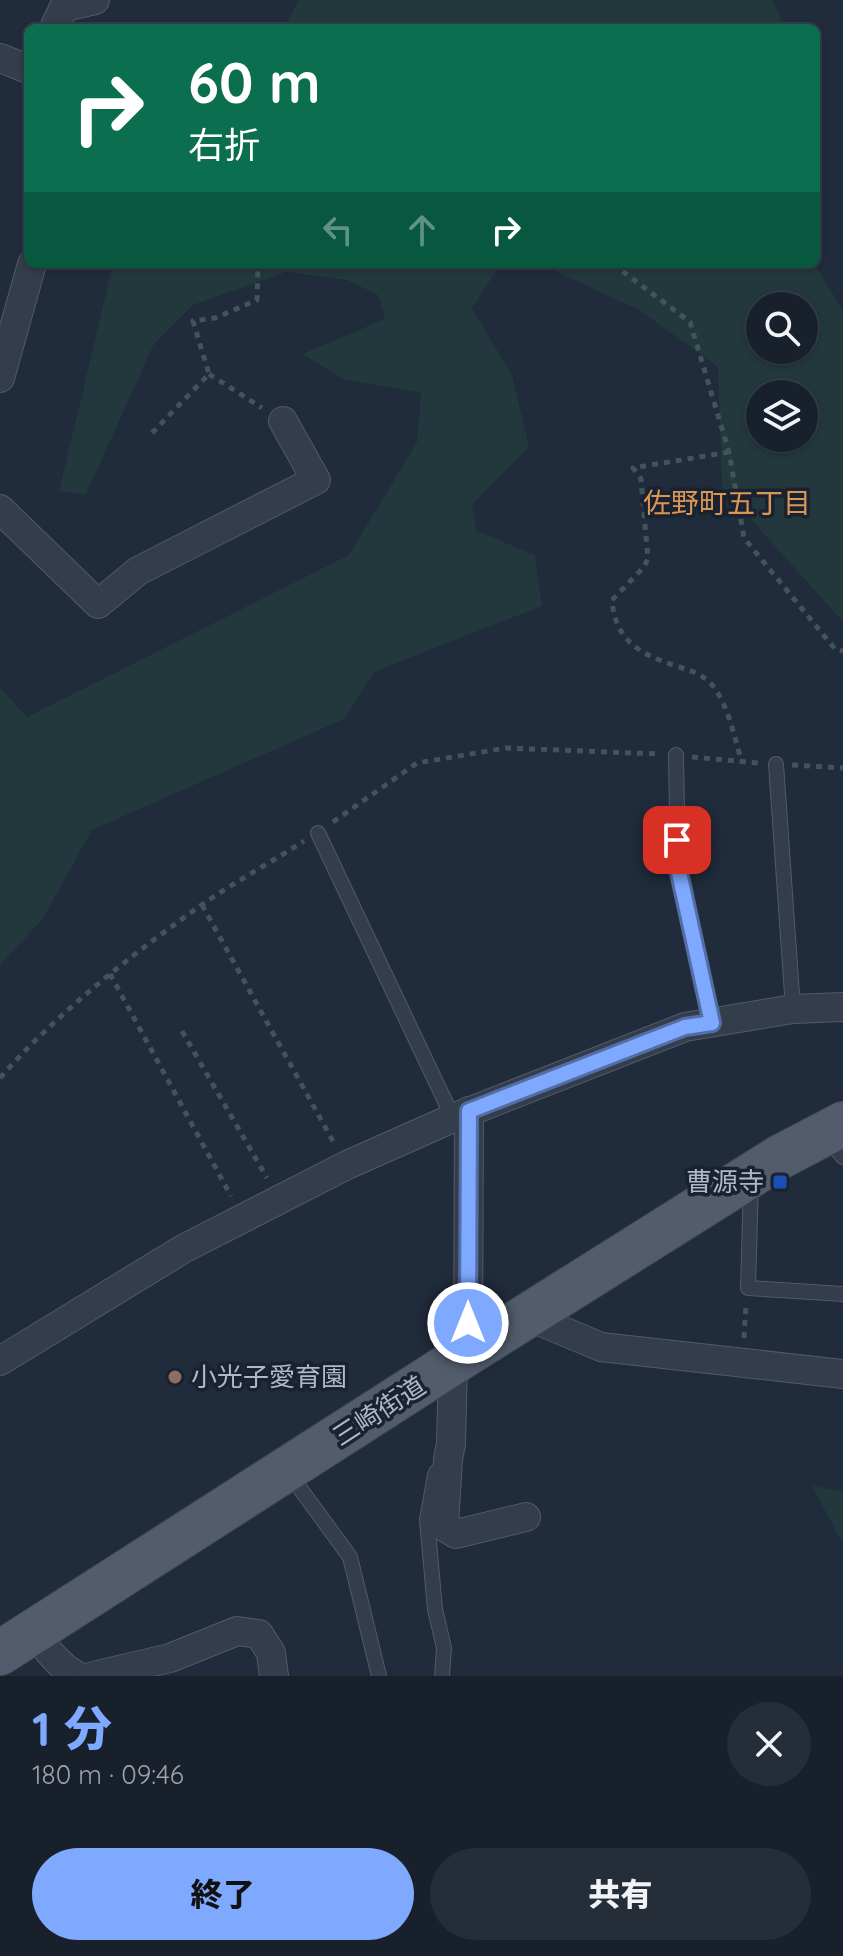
<!DOCTYPE html>
<html lang="ja">
<meta charset="utf-8">
<style>
:root{--surface:#18202c;--page:#252d38;--text:#f1f3f6;--muted:#9fa3a9;--line:#363e48;--accent:#7ea9fe}
body{margin:0;font-family:Quicksand,"Noto Sans JP",sans-serif;background:var(--page);color:var(--text);height:100vh;display:flex;flex-direction:column;font-size:30px;white-space:nowrap}
*{box-sizing:border-box;margin:0}
p{font-size:26px;color:var(--muted)}
.icon{flex:none;width:44px;height:44px;fill:none;stroke:currentColor;stroke-width:2;stroke-linecap:round;stroke-linejoin:round}
.map{position:relative;height:1676px;overflow:hidden}
.details{display:flex;flex-direction:column;background:var(--surface);flex:1}
.details>*{flex:none}
.hud{position:absolute;left:24px;top:24px;width:796px;height:244px;border-radius:12px;box-shadow:0 2px 6px #0004,0 0 0 2px var(--line);background:#0b6e4f;color:#fff;overflow:hidden}
.buttons{position:absolute;left:746px;top:292px;display:grid;gap:16px}
.buttons a{display:grid;place-items:center;width:72px;height:72px;border-radius:50%;background:var(--surface);box-shadow:0 2px 6px #0004,0 0 0 2px var(--line);font-size:40px}
.pin{position:absolute;display:grid;place-items:center;width:68px;height:68px;color:#fff;margin:-34px;border-radius:16px;box-shadow:0 4px 12px #0006}
.me{position:absolute;width:88px;margin:-44px;rotate:0deg;stroke-linejoin:round;filter:drop-shadow(0 0 6px #0008)}
.turn{display:flex;align-items:center;gap:28px;height:168px;padding:0 32px;font-size:36px}
.turn .icon{width:104px;height:104px;stroke-width:2.5}
.turn b{display:block;font-size:56px;line-height:68px}
.lanes{display:flex;align-items:center;height:76px;padding:0 32px;background:#0003;justify-content:center;gap:40px;direction:ltr}
.lanes .off{opacity:.35}
.round{display:grid;place-items:center;flex:none;width:84px;height:84px;border-radius:42px;background:var(--page)}
.headline{display:flex;align-items:center;justify-content:space-between;height:136px;padding:0 32px}
h1{font-size:48px;font-weight:800;line-height:60px;color:var(--accent)}
.action{display:flex;gap:16px;margin-top:auto;padding:16px 32px}
.action a{flex:1;height:92px;border-radius:48px;background:var(--accent);color:#111;font-size:32px;font-weight:800;line-height:92px;text-align:center}
.action a+a{background:var(--page);color:var(--text)}
.map>svg:first-child{display:block}
</style>
<div class="map">
<svg width="843" height="1676" viewBox="0 0 843 1676">
<rect width="100%" height="100%" fill="#202b3b"/>
<g fill="#22383c" fill-rule="evenodd">
<polygon points="298,0 772,0 785,28 285,28"/>
<polygon points="113,264 501,264 472,308 512,375 529,447 472,505 477,531 535,555 542,606 374,672 344,719 92,830 42,920 0,965 0,688 27,717 349,555 417,442 421,393 343,379 302,354 385,319 378,295 347,280 286,272 193,305 154,344 86,494 59,491"/>
<path d="M540 264H814L843 310V622L722 487 718 367 639 310ZM804 306V350H760V306ZM804 394V438H760V394Z"/>
<polygon points="812,1486 843,1491 843,1544"/>
</g>
<g fill="none" stroke-linecap="round" stroke-linejoin="round">
<defs>
<g id="service">
<polyline points="676,755 678,868 712,1023"/>
<polyline points="776,764 793,1009"/>
<polyline points="318,833 453,1118"/>
<polyline points="827,1138 843,1157"/>
<polyline points="751,1183 748,1288 843,1294"/>
<polyline points="437,1471 435,1475 427,1520 435,1609 444,1648 442,1676"/>
<polyline points="288,1472 350,1557 379,1676"/>
</g>
<g id="minor">
<polyline points="54,28 64,7 95,0"/>
<polyline points="0,58 28,69"/>
<polyline points="0,378 32,264"/>
<polyline points="0,509 98,604 138,571 316,480 283,421"/>
<polyline points="527,1316 601,1347 843,1374"/>
<polyline points="468,1353 469,1111"/>
<polyline points="0,1361 183,1249 347,1165 453,1118 685,1027 793,1009 843,1007"/>
<polyline points="453,1364 451,1444 448,1459 444,1527 456,1534 526,1517"/>
<path d="M33 1631C46 1648 59 1667 78 1676"/>
<polyline points="93,1676 170,1658 237,1631 259,1634 271,1653 274,1676"/>
</g>
<polyline id="primary" points="0,1653 468,1353 780,1157 843,1124"/>
</defs>
<use href="#service" stroke="#525a69" stroke-width="16"/>
<use href="#minor" stroke="#525a69" stroke-width="30"/>
<use href="#primary" stroke="#3e4655" stroke-width="46"/>
<g stroke="#40555a" stroke-width="5" stroke-dasharray="6 6" stroke-linecap="butt">
<polyline points="613,264 690,322 729,452 744,538 835,649 843,651"/>
<polyline points="209,374 262,408"/>
<polyline points="152,433 209,374 193,321 215,318 257,300 258,264"/>
<path d="M729 452 633 468 641 479 648 559 643 568 612 600C615 641 640 654 676 666 690 670 703 674 713 686 729 707 734 737 742 762"/>
<polyline points="692,757 758,763"/>
<polyline points="792,765 843,768"/>
<polyline points="333,822 417,763 506,748 659,754"/>
<polyline points="202,905 334,1143"/>
<polyline points="110,974 231,1196"/>
<polyline points="182,1031 267,1178"/>
<path d="M0 1078C57 1013 130 956 200 906 233 883 270 863 304 841"/>
<polyline points="744,1338 746,1304"/>
</g>
<use href="#service" stroke="#343d4c" stroke-width="14"/>
<use href="#minor" stroke="#343d4c" stroke-width="28"/>
<use href="#primary" stroke="#525c6c" stroke-width="44"/>
</g>
<g fill="none" stroke-linecap="round" stroke-linejoin="round">
<defs>
<polyline id="route" points="468,1323 469,1111 685,1027 712,1023 678,868 677,840"/>
</defs>
<use href="#route" stroke="#526ea5" stroke-width="20"/>
<use href="#route" stroke="#7ea9fe" stroke-width="14"/>
</g>
<rect fill="#1a4fb4" stroke="#1a2230" stroke-width="3" x="772" y="1174" width="16" height="16" rx="4"/>
<circle fill="#8d6e63" stroke="#1a2230" stroke-width="3" cx="175" cy="1377" r="8"/>
<g text-anchor="middle" stroke-width="7" stroke-linejoin="round" paint-order="stroke">
<g font-size="26" fill="#afb7c8" stroke="#1a2230" text-anchor="end">
<text x="764" y="1191">曹源寺</text>
<text x="191" y="1386" text-anchor="start">小光子愛育園</text>
</g>
<g font-size="26" fill="#afb7c8" stroke="#1a2230">
<text transform="translate(379 1411) rotate(-33)" y="9">三崎街道</text>
</g>
<g font-size="28" fill="#da9658" stroke="#1a2230">
<text x="727" y="513">佐野町五丁目</text>
</g>
</g>
</svg>
<div class="buttons">
<a><svg class="icon" aria-label="search" viewBox="0 0 24 24"><circle cx="10" cy="10" r="6"/><path d="M15 15l6 6"/></svg></a>
<a><svg class="icon" aria-label="layers" viewBox="0 0 24 24"><path d="M12 4l9 5-9 5-9-5zM3 14l9 5 9-5"/></svg></a>
</div>
<div class="pin" style="left:677px;top:840px;background:#d93025"><svg class="icon" aria-label="arrive" viewBox="0 0 24 24"><path d="M6 21V4h12l-3 4 3 4H6"/></svg></div>
<svg class="me" style="left:468px;top:1323px" viewBox="-20 -20 40 40"><circle r="17" fill="#7ea9fe" stroke="#fff" stroke-width="3"/><path d="M0-11L8 9 0 5-8 9z" fill="#fff"/></svg>
<div class="hud">
<div class="turn"><svg class="icon" aria-label="right" viewBox="0 0 24 24"><path d="M7 20v-9h11M14 6l5 5-5 5"/></svg><div><b>60 m</b>右折</div></div>
<div class="lanes"><svg class="icon off" aria-label="left" viewBox="0 0 24 24"><path d="M17 20v-9H6M10 6l-5 5 5 5"/></svg><svg class="icon off" aria-label="ahead" viewBox="0 0 24 24"><path d="M12 20V5M6 11l6-6 6 6"/></svg><svg class="icon" aria-label="right" viewBox="0 0 24 24"><path d="M7 20v-9h11M14 6l5 5-5 5"/></svg></div>
</div>
</div>
<section class="details">
<div class="headline"><div><h1>1 分</h1><p>180 m · 09:46</p></div><a class="round"><svg class="icon" aria-label="close" viewBox="0 0 24 24"><path d="M6 6l12 12M18 6L6 18"/></svg></a></div>
<div class="action"><a>終了</a><a>共有</a></div>
</section>
